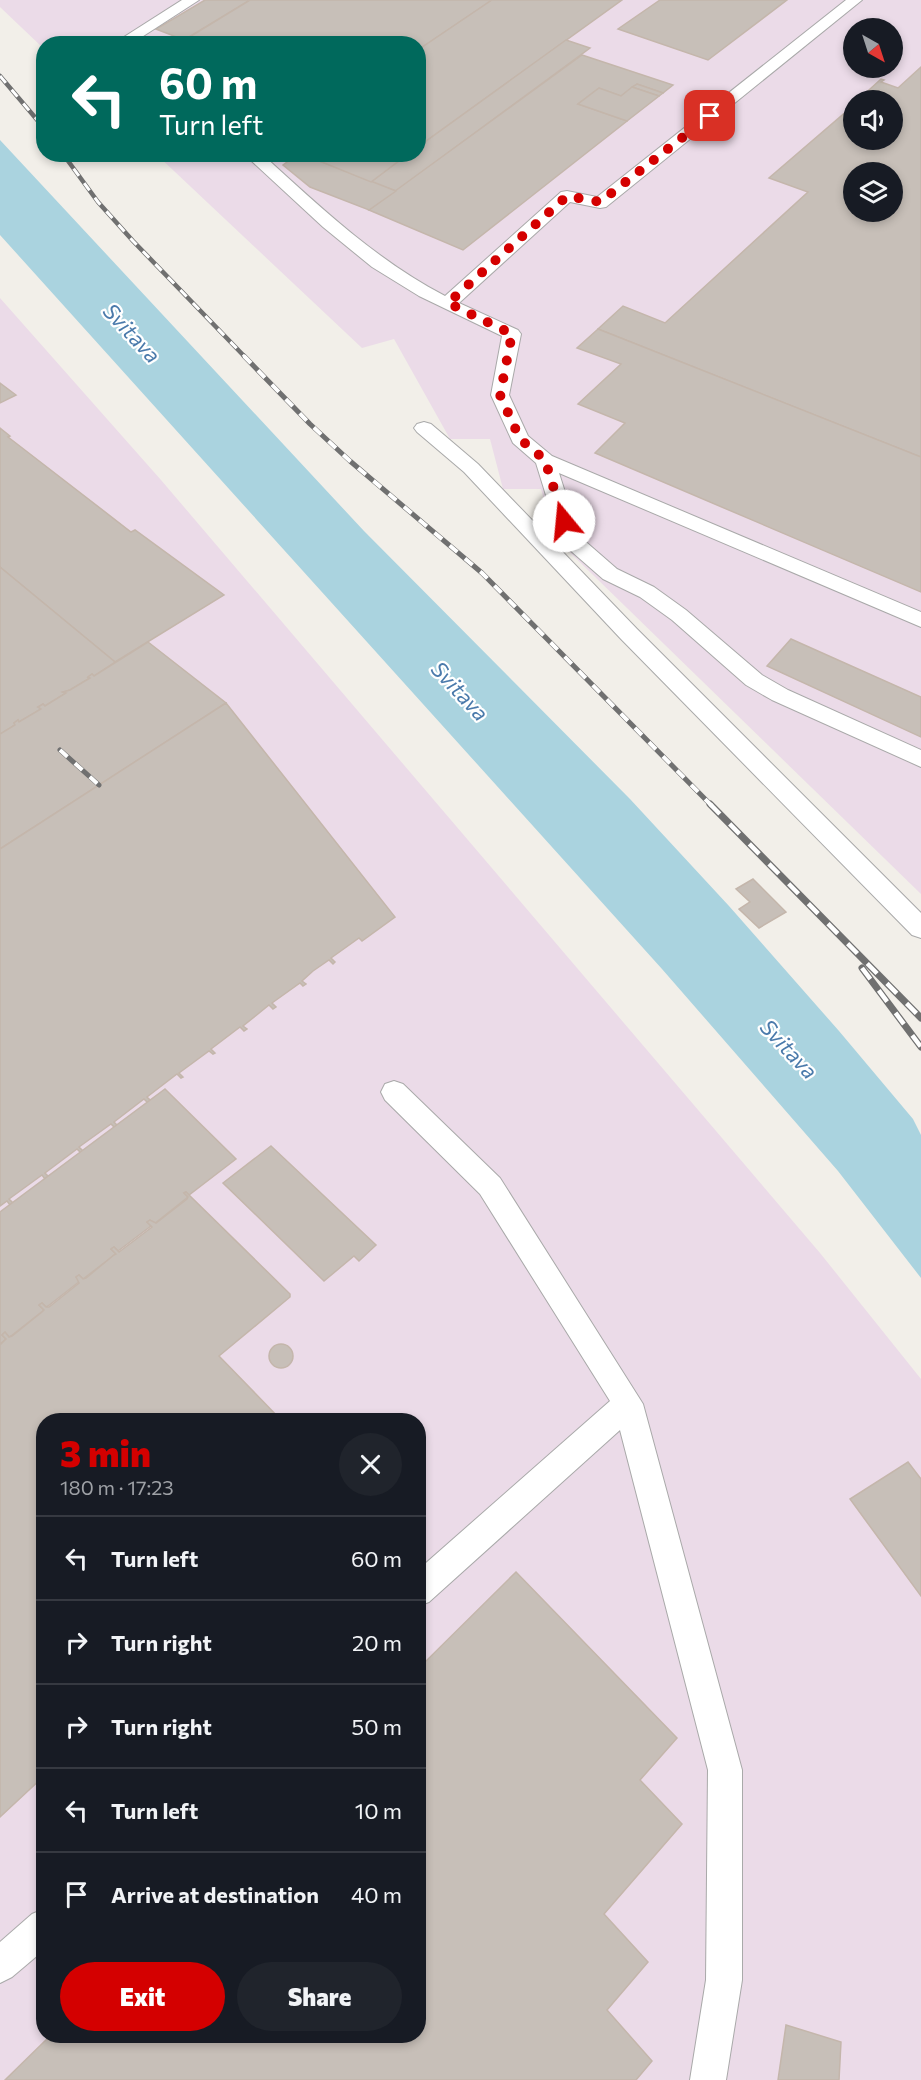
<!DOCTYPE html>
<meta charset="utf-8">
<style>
:root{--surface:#171b24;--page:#20242c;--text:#f1f3f6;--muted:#9ea1a6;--line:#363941;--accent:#d40000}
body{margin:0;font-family:Commissioner,sans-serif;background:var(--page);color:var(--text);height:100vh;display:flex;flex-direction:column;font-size:22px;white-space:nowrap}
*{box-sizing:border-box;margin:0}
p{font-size:20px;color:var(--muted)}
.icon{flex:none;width:33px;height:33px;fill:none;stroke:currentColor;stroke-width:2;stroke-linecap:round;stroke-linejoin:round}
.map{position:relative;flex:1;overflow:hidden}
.details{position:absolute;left:36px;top:1413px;width:390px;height:630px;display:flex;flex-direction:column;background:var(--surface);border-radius:24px;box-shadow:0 3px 9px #0003}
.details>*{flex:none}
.guide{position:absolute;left:36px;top:36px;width:390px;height:126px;border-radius:24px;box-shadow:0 3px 9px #0003;background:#00695c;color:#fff;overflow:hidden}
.needle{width:39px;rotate:141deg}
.controls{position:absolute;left:843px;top:18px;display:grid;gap:12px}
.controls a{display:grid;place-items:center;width:60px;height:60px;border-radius:50%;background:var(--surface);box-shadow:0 3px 9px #0003;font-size:30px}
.pin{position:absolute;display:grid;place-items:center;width:51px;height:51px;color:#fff;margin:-26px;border-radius:12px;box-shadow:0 3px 9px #0006}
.me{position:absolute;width:66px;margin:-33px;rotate:343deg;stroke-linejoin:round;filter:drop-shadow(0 0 4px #0008)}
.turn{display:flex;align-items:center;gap:21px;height:126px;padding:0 24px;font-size:27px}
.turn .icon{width:78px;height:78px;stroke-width:2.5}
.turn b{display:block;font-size:42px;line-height:51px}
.round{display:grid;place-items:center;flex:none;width:63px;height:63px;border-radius:32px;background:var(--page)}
.summary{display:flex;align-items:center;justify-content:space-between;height:102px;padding:0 24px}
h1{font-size:36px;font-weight:800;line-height:45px;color:var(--accent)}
.cta{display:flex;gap:12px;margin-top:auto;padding:12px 24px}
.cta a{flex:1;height:69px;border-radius:36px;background:var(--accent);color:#fff;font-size:24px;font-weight:800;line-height:69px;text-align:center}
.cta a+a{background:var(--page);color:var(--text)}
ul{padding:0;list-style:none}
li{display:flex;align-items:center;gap:18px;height:84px;padding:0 24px;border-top:2px solid var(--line)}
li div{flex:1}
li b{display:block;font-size:22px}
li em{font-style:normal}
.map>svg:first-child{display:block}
</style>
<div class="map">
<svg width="921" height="2080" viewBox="0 0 921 2080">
<rect width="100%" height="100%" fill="#f2efe9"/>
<g fill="#ebdbe8" fill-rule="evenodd">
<path d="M0 0H921V894L555 538 541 489H503L490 439H450L394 339 362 348 157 155 418 154V44H44L43 48 0 7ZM854 28H892V68H854ZM854 100H892V140H854ZM854 172H892V212H854Z"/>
<path d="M0 298 161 480 820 1253 921 1379V2080H0ZM44 1420H418V2036H44Z"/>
</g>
<polygon fill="#aad3df" points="0,140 364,531 630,799 729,906 839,1031 913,1119 921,1135 921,1278 838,1171 662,969 0,235"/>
<g fill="#c7bfb8" stroke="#c4b6ab" stroke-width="1.5" fill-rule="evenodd">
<polygon points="205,0 250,0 184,40 156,29"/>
<polygon points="250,0 492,0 418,50 418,44 191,44 183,41"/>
<polygon points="492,0 622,0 418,147 418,50"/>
<polygon points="660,0 787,0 708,60 618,29"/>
<polygon points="566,40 590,48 396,191 371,182 408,154 418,154 418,147"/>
<polygon points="582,55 673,85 663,93 637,84 621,96 599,88 578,104 627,121 463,250 369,210"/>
<path d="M921 67V457L598 329 623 306 665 323 808 192 769 178 854 105V140H892V100H858L881 79 884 80 881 82 898 88ZM854 172H892V212H854Z"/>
<polygon points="637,84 663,93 659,96 632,87"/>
<polygon points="632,87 659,96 627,121 578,104 599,88 621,96"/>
<polygon points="298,154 302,154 396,191 369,210 310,187 283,165"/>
<polygon points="302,154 408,154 371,182"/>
<polygon points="598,329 921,457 921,592 595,453 625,423 578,404 621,364 577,348"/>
<polygon points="0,383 16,395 0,403"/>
<polygon points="0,428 10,436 8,437 131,532 135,530 224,595 115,662 0,567"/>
<polygon points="0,567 115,662 94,676 92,674 88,677 90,678 70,690 63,692 66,693 45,706 43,704 38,707 41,709 19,722 18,720 14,723 15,725 0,734"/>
<polygon points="791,639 921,697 921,737 767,666"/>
<polygon points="148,642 226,703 0,849 0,734 15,725 14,723 18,720 19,722 41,709 38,707 43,704 45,706 66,693 63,692 70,690 90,678 88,677 92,674 94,676"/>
<polygon points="226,703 395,917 362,941 359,938 331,958 335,962 333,964 329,960 313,971 302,981 306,984 303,986 300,983 272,1003 276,1007 273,1009 269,1005 243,1026 247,1029 244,1031 240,1027 211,1049 215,1053 213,1054 209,1051 179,1073 183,1077 181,1078 177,1074 147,1097 151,1101 148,1103 144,1099 114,1122 117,1125 115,1128 111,1124 79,1147 83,1151 81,1153 77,1149 45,1173 49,1177 45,1179 42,1175 9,1199 13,1203 10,1205 7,1201 0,1206 0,849"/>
<polygon points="753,879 786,912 759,928 739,909 750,902 736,889"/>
<polygon points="165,1089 236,1159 189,1195 186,1192 184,1193 188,1197 154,1224 150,1220 147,1222 151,1226 118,1251 114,1247 111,1249 116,1254 83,1279 79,1275 76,1277 80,1281 48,1306 46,1307 42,1303 39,1305 44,1310 11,1336 9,1337 5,1332 2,1335 6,1339 0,1344 0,1212"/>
<polygon points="271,1146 376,1245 359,1261 354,1256 324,1281 223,1183"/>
<polygon points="186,1192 290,1294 290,1297 219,1356 281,1420 44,1420 44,1776 0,1817 0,1345 6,1339 2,1335 5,1332 9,1337 12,1336 42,1312 44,1310 39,1305 42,1303 46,1307 49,1307 79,1283 76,1277 79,1275 83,1279 86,1278 114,1255 116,1254 111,1249 114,1247 119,1252 152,1227 147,1222 150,1220 156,1223 187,1199 188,1197 184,1193"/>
<circle cx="281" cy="1356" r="12"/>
<polygon points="908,1462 921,1479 921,1596 850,1499"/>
<polygon points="516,1572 677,1738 640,1780 682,1824 604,1914 648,1962 607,2010 652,2061 636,2080 5,2080 50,2036 418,2036 418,1669"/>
<polygon points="786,2025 841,2042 839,2080 778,2080"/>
</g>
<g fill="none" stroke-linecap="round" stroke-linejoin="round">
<defs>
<g id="service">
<polygon points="182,0 199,0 131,44 113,44"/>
<path d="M846 0H862L606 207 600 208 570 202 459 303 518 330 521 334 509 395 528 436 552 456 921 612V627L559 473 574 521 586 542 617 569 654 587 686 610 762 675 788 690 921 750V767L772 700 746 685 672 620 640 597 603 579 571 551 554 521 536 463 513 443 491 395 502 336 419 296 372 267 323 227 244 154H262C320 207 376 260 445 296L561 192 567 191 597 197Z"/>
<polygon points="424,422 431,424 478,464 637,629 921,913 921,938 912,935 621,639 464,472 417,432 414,428 417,424"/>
<polygon points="394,1081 403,1084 500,1178 643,1404 742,1770 742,1980 726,2080 690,2080 706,1980 708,1770 620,1430 429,1602 418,1606 418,1570 610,1401 480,1194 385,1100 381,1092 385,1084"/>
<polygon points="44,1909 44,1950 12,1977 0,1983 0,1942 32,1914"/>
</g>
</defs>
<use href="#service" stroke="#a9a9a9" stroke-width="2"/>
<use href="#service" fill="#fff" fill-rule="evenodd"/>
<defs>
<g id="rail-far2">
<polyline points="0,76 44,128"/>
<polyline points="63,154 98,202 133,241 245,357"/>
</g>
<g id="rail-far1">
<polyline points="244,356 310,424 350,461 482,573 712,806"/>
<polyline points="60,750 99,785"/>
</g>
<g id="rail">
<polyline points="710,804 921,1018"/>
<polyline points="862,968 921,1047"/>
</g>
</defs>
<use href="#rail-far2" stroke="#707070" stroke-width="4.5"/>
<use href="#rail-far1" stroke="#707070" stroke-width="5"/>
<use href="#rail" stroke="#707070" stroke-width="7"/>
<use href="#rail-far2" stroke="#fff" stroke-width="3" stroke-dasharray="9" stroke-linecap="butt"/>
<use href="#rail-far1" stroke="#fff" stroke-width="4" stroke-dasharray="10" stroke-linecap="butt"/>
<use href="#rail" stroke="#fff" stroke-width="4.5" stroke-dasharray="14" stroke-linecap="butt"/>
</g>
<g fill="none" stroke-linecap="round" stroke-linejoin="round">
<polyline stroke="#d40000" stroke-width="10" stroke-dasharray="0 18" points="564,521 545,460 520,439 500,395 512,334 448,303 567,196 600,202 710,116"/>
</g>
<g text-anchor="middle" stroke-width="4.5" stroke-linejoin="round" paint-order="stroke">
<g font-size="22" font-style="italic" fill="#4a7aab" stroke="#fff">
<text transform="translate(132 333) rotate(47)" y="8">Svitava</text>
<text transform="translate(460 691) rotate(47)" y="8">Svitava</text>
<text transform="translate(789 1049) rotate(47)" y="8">Svitava</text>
</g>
</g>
</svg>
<div class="controls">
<a><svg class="needle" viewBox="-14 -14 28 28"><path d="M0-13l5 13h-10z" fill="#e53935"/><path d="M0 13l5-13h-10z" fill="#9ea1a6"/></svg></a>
<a><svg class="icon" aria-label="sound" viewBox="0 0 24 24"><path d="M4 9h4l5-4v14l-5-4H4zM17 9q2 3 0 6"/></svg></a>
<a><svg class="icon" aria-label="layers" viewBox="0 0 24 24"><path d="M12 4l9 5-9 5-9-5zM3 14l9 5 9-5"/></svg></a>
</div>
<div class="pin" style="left:710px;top:116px;background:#d93025"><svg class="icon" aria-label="arrive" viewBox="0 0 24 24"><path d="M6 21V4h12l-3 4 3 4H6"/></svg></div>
<svg class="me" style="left:564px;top:521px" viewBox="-20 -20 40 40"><circle r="19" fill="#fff"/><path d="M0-13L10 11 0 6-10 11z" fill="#d40000"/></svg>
<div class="guide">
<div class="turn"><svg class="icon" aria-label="left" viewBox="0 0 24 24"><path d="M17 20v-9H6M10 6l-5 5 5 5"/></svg><div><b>60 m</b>Turn left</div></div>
</div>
<section class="details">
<div class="summary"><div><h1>3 min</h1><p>180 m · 17:23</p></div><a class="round"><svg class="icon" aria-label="close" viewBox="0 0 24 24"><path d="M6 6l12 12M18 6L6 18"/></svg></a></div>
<ul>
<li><svg class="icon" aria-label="left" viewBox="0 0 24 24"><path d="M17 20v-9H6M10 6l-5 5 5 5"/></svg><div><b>Turn left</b></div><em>60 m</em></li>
<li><svg class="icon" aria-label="right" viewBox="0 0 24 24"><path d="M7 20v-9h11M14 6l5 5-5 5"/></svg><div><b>Turn right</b></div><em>20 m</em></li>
<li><svg class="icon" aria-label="right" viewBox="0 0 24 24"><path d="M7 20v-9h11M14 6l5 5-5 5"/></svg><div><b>Turn right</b></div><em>50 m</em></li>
<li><svg class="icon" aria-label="left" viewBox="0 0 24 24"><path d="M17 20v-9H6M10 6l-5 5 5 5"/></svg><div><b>Turn left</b></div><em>10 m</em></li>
<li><svg class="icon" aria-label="arrive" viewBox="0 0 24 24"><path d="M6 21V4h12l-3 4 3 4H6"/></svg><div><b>Arrive at destination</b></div><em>40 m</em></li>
</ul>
<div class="cta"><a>Exit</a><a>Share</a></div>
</section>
</div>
